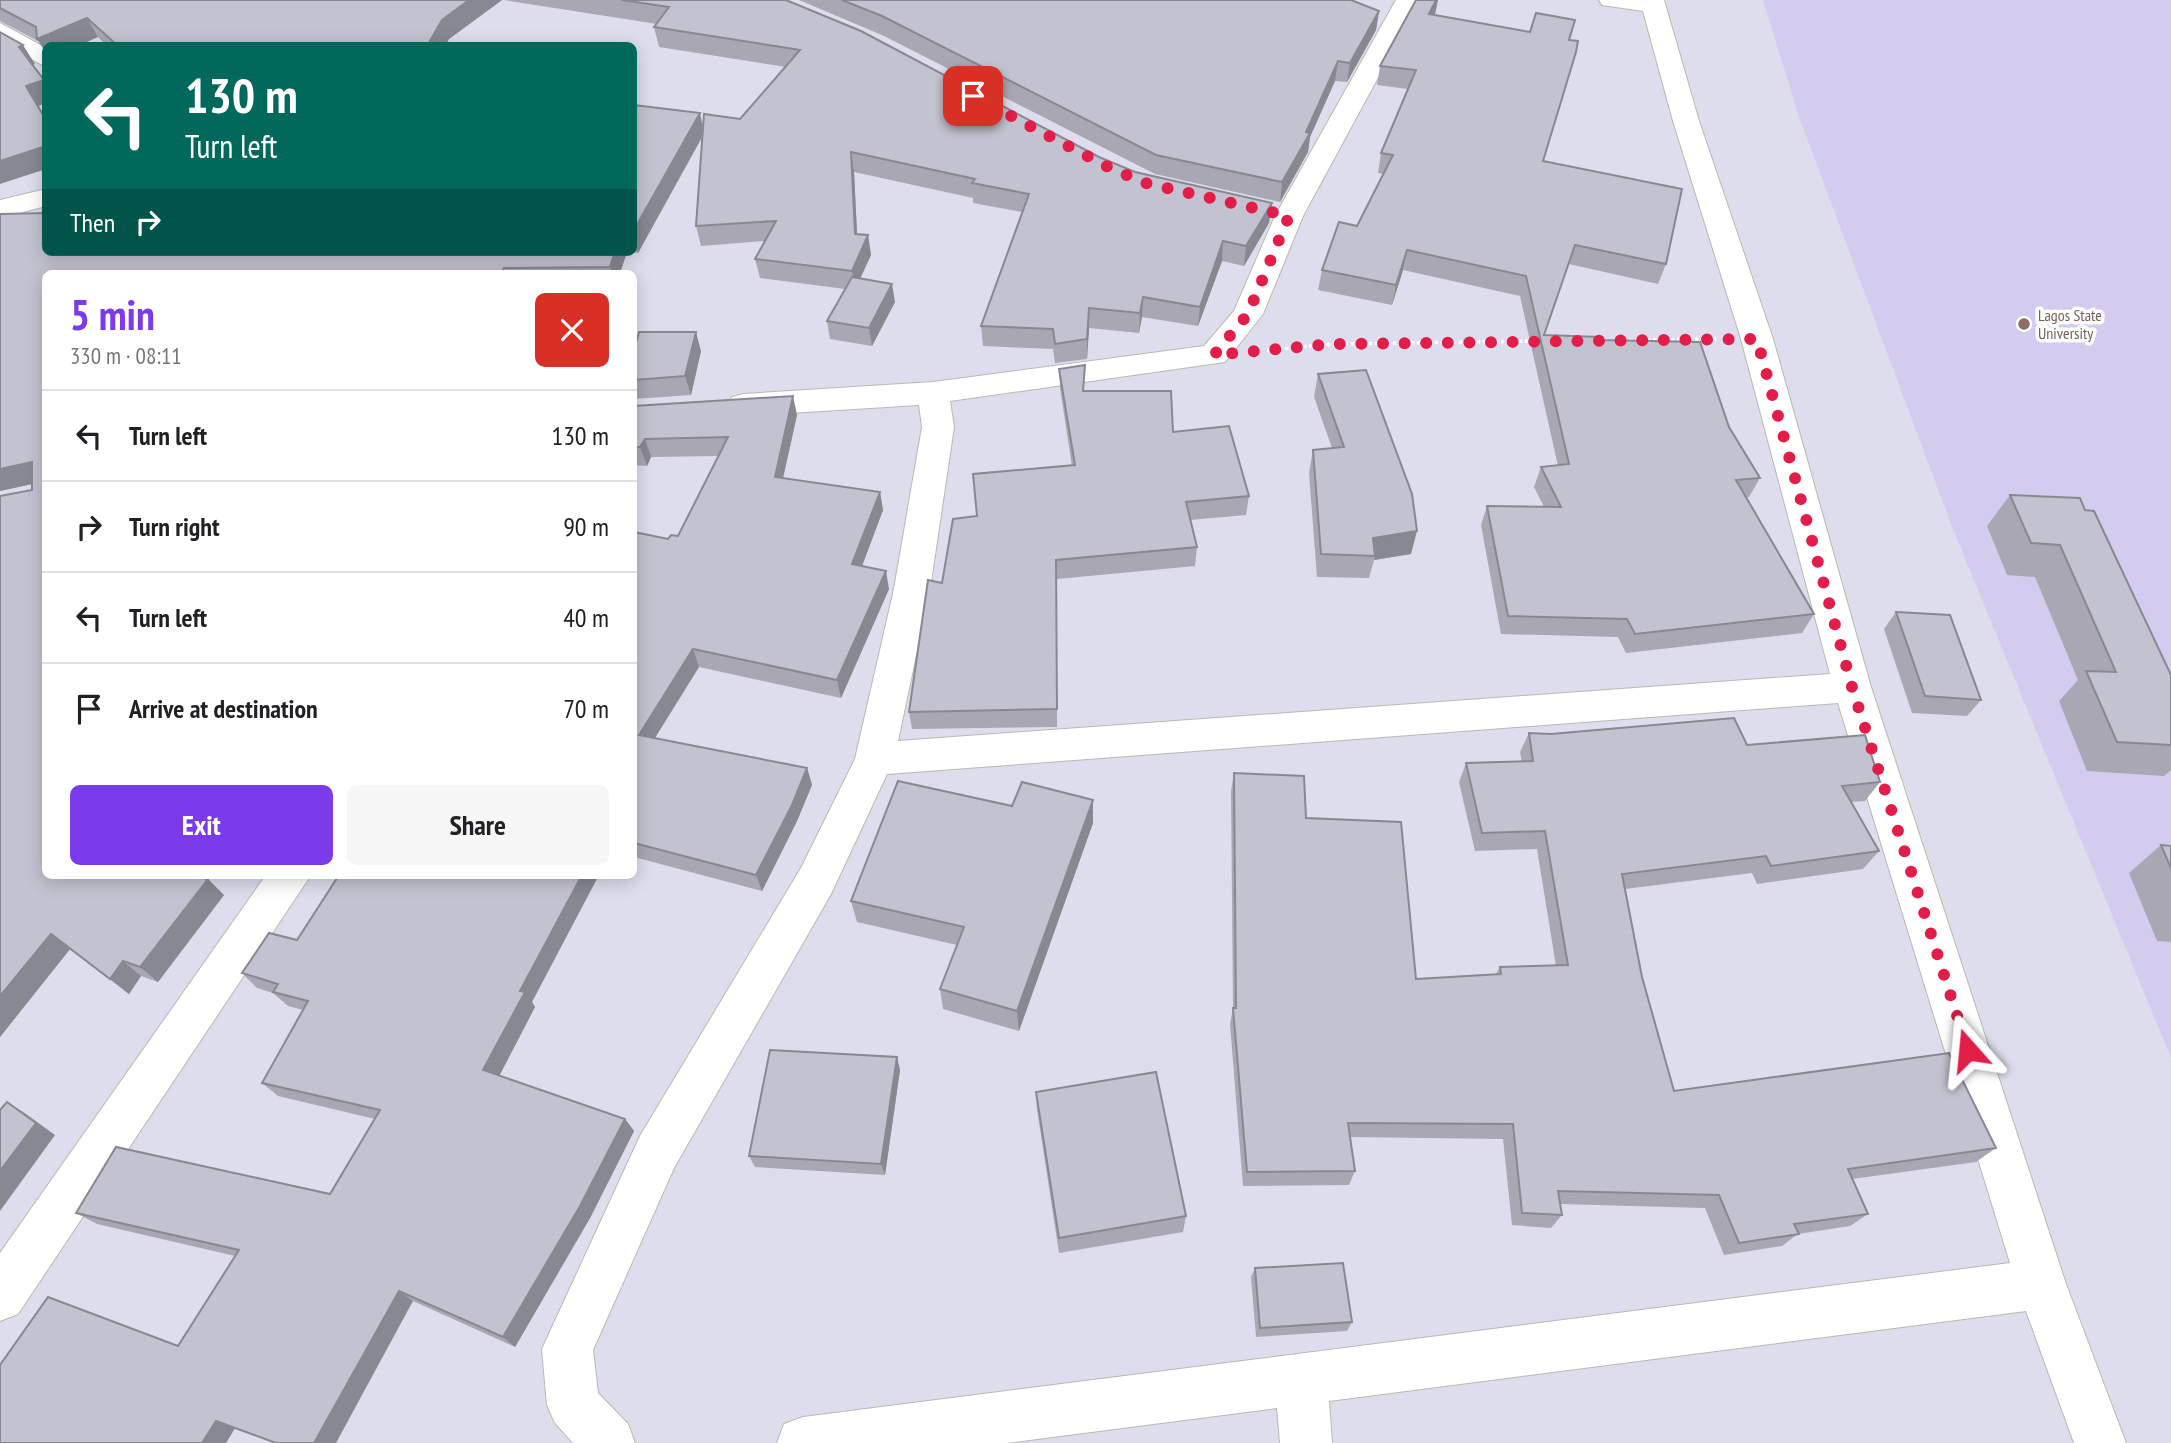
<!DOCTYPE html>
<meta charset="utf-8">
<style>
:root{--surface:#fff;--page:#f6f6f6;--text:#202124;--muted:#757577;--line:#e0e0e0;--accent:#7c3aed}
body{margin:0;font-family:"PT Sans Narrow",sans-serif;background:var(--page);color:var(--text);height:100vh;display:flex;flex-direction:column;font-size:26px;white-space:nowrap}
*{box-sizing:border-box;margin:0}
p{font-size:23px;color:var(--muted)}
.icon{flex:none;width:38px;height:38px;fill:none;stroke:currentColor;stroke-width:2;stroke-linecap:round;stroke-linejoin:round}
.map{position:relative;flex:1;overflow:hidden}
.panel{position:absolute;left:42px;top:270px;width:595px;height:609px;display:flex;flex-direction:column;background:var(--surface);border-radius:10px;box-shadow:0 4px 18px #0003}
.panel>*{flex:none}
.guide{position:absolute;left:42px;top:42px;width:595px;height:214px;border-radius:10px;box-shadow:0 4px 18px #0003;background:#00695c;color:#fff;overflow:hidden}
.pin{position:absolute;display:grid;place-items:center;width:60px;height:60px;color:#fff;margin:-30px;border-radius:14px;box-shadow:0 4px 10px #0006}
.me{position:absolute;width:77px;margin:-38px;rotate:342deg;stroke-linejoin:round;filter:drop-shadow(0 0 5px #0008)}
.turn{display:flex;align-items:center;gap:24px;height:147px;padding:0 28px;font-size:32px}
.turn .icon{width:91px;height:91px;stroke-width:2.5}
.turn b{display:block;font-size:49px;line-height:60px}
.then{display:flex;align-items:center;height:66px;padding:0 28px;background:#0003;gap:14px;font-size:26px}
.round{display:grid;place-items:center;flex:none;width:74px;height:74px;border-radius:10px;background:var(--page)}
.head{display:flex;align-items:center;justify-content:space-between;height:119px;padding:0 28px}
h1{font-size:42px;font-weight:800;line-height:52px;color:var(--accent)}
.primary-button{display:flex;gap:14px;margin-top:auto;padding:14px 28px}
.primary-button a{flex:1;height:80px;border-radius:10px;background:var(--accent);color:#fff;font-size:28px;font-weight:800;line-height:80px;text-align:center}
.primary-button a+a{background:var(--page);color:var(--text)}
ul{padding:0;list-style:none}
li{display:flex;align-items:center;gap:21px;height:91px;padding:0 28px;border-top:2px solid var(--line)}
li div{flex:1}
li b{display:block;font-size:26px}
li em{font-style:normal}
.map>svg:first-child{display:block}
</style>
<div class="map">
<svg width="2171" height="1443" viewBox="0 0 2171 1443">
<rect width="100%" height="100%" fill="#dedded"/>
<polygon fill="#d3ccef" points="1763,0 2171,0 2171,1058 1954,532 1799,117"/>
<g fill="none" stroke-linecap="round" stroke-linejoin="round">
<defs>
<g id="minor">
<polygon points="1396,0 1420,0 1303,216 1263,314 1225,362 950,401 954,427 930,589 898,741 1830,674 1741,339 1673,121 1643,11 1602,5 1599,0 1664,0 1699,121 1773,339 1871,687 2066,1284 2126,1443 2074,1443 2026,1311 1329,1401 1332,1443 1280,1443 1277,1408 1006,1443 777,1443 784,1424 803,1417 2010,1263 1838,703 887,774 831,894 674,1168 593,1350 598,1393 628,1424 635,1443 573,1443 555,1423 547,1405 542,1349 640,1136 801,868 855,759 894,589 922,427 919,405 743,416 732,413 727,405 732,397 743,394 933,382 1204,346 1234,311 1275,216"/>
<polygon points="0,23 46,48 46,67 0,42"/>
<polygon points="46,189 46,206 0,218 0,200"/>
<polygon points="266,875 311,875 18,1314 0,1321 0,1253"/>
</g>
</defs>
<use href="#minor" stroke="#b7bbad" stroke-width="2"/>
<g stroke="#fff" stroke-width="3.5" stroke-dasharray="3.5 2.5" stroke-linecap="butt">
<polyline points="1599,341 1717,339"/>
<polyline points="1267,350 1333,344 1535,341"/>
</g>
<use href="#minor" fill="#fff" fill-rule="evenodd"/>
</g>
<g fill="#a8a7b3">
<polygon points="0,0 502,0 449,39 445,46 107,46 98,37 38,41 0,21"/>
<polygon points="504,0 786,0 1099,157 1135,172 1272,203 1269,223 1244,266 1222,261 1198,326 1142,317 1139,333 1089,328 1087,359 1055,363 1053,349 983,346 981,326 1022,212 973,203 973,198 854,172 857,234 868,235 871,255 860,278 895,302 872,346 830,339 827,321 845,289 760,278 755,259 765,241 701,246 696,226 703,136 638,253 631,252 634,252 634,105 703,127 740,119 786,67 659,47 654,27 657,24"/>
<polygon points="799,0 1351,0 1379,11 1376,30 1347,82 1335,81 1310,137 1308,152 1280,202 1155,174 884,36"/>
<polygon points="1435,15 1569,40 1543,161 1666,264 1658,284 1569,264 1544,335 1602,340 1729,427 1760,478 1749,497 1746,497 1814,614 1802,633 1626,653 1618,637 1501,634 1481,525 1487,506 1544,507 1534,487 1541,467 1558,466 1520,296 1403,270 1392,305 1318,290 1322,270 1357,226 1383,174 1378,173 1381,153 1408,89 1377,85 1380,66"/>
<polygon points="46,252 627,252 620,273 46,273 46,875 224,895 158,982 141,976 129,994 70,949 0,1037 0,496 32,490 32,484 0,491"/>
<polygon points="634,340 701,351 691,395 634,399"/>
<polygon points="1059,369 1085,391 1173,432 1249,496 1246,515 1190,520 1197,547 1195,566 1057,579 1057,727 912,729 909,712 942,583 1072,466 1060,388"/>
<polygon points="1318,374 1411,554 1374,560 1369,578 1317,577 1309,473 1313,450 1332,448 1314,397"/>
<polygon points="634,406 797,415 783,478 880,492 883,510 862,566 889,589 841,698 699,667 655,738 807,768 812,785 797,821 762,891 634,857 634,532 668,539 678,536 718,456 651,457 647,466 634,465"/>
<polygon points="2010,495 2085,510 2171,675 2171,770 2164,776 2087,771 2059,701 2078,680 2035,577 2007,575 1987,526"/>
<polygon points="1896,612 1981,700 1967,716 1912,713 1884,629"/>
<polygon points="1529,733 1747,745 1880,782 1865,801 1851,802 1879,851 1863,869 1757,884 1752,873 1625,889 1642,977 1674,1091 1996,1148 1976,1162 1852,1179 1868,1214 1850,1226 1798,1234 1782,1246 1724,1255 1705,1208 1560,1204 1562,1215 1551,1228 1512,1225 1503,1139 1350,1137 1355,1171 1349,1185 1243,1186 1230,1024 1233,1008 1231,791 1234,773 1306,818 1416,979 1496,974 1500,967 1556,966 1537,849 1475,851 1459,782 1466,763 1522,762 1520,752"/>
<polygon points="1093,800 1093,823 1019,1031 943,1009 940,989 957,945 857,922 851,901 1012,806"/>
<polygon points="2161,845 2171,846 2171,942 2157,941 2129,873"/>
<polygon points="242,973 532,1002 535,1007 499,1076 625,1119 634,1131 590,1218 515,1347 413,1301 235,1428 226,1443 0,1443 178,1346 235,1256 97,1224 76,1213 330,1194 375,1119 278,1096 262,1083 303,1010 288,1006 273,993 257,988"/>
<polygon points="900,1070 885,1175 755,1167 749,1156"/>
<polygon points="1036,1092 1186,1216 1183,1232 1059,1253 1037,1109"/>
<polygon points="1255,1268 1352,1322 1347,1331 1256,1337 1251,1277"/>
</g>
<g fill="#888892">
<polygon points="469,0 502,0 449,39 445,46 427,46 442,20"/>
<polygon points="1436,0 1438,0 1435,15 1429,14"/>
<polygon points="1379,11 1376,30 1347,82 1350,63"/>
<polygon points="87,18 98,37 78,46 46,46 46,53 37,39"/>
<polygon points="23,45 35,64 31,66 19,47"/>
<polygon points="1338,61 1335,81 1310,137 1308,152 1280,202 1282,182"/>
<polygon points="44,80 46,82 46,103 38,106 46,120 26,86"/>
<polygon points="700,113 704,133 638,253 634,239 634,230"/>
<polygon points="46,146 46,169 0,184 0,161"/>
<polygon points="851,152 854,172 858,253 855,234"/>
<polygon points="1272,203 1269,223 1244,266 1246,246"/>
<polygon points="868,235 871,255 855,290 852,271"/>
<polygon points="1223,241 1222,261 1198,326 1200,307"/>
<polygon points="1407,250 1403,270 1392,305 1396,285"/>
<polygon points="615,252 627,252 620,273 612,273 610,267"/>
<polygon points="892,284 895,302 872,346 869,328"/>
<polygon points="1143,297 1142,317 1139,333 1140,313"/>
<polygon points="1089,308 1089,328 1087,359 1087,339"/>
<polygon points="696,332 701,351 691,395 685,376"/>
<polygon points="793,396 797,415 779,496 775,477"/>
<polygon points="645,439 651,457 647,466 640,447"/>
<polygon points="32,462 46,481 0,491 0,469"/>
<polygon points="880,492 883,510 856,582 852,564"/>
<polygon points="1417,531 1411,554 1374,560 1375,556 1373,538"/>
<polygon points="886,571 889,589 841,698 837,680"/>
<polygon points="693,649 699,667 646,752 639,735"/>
<polygon points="807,768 812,785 797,821 762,891 756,875"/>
<polygon points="1093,800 1093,823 1019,1031 1017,1011"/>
<polygon points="582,875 599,875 532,1002 535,1007 495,1084 483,1070 520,991"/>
<polygon points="208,879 224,895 158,982 140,967"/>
<polygon points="51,934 70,949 0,1037 0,996"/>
<polygon points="123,961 141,976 129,994 110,979"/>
<polygon points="897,1057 900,1070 885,1175 881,1164"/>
<polygon points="7,1102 26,1114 55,1135 0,1211 0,1171"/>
<polygon points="625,1119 634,1131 590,1218 515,1347 503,1337"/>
<polygon points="399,1291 413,1301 336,1443 314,1443"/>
<polygon points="216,1421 235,1428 226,1443 202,1443"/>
</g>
<g fill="#c3c2d0" stroke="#888892" stroke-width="2">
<polygon points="0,0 469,0 442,20 427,46 118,46 87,18 37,39 36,27 0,8"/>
<polygon points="622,0 786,0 861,31 1099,157 1135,172 1272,203 1246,246 1223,241 1200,307 1143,297 1140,313 1089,308 1087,339 1055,344 1053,329 981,326 1029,194 972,183 975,179 851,152 855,234 868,235 852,271 755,259 776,221 696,226 704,114 740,119 800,50 654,27 669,7"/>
<polygon points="842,0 1351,0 1379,11 1350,63 1338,61 1306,132 1310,133 1282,182 1156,155 882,16"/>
<polygon points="1416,0 1436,0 1429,14 1530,32 1536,13 1575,20 1569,40 1578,41 1576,52 1543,161 1682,189 1666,264 1575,245 1544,335 1601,337 1602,340 1700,342 1729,427 1760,478 1736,480 1814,614 1635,634 1627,619 1508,616 1487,506 1561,507 1541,467 1569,464 1526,276 1407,250 1396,285 1322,270 1339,222 1357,226 1393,155 1381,153 1416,70 1380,66"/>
<polygon points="0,32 23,45 19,47 44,80 26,86 46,120 46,146 0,161"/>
<polygon points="634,105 700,113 634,230"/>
<polygon points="46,213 46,252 615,252 610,267 504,268 501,273 46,273 46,875 196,875 208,879 140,967 123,961 110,979 51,934 0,996 0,496 32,490 32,462 0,469 0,214"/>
<polygon points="852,277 892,284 869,328 827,321"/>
<polygon points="639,332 696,332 685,376 634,380 634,340 637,340"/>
<polygon points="1085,365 1083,391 1171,391 1173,432 1229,426 1249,496 1186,502 1197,547 1056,560 1057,709 909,712 928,580 942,583 953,519 977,516 973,474 1075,465 1059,369"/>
<polygon points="1366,370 1412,494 1417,531 1373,538 1375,556 1321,554 1313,450 1344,447 1318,374"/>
<polygon points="793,396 775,477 880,492 852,564 886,571 837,680 693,649 639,735 807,768 792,805 756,875 634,843 634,532 668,539 671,535 678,536 728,437 645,439 640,447 634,447 634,406"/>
<polygon points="2010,495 2080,498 2085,510 2094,511 2171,675 2171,745 2117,742 2086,671 2116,672 2060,545 2031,543"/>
<polygon points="1896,612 1950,615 1981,700 1925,696"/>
<polygon points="1734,718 1747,745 1865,735 1880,782 1842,786 1879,851 1771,866 1766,856 1622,874 1642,977 1674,1091 1949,1053 1996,1148 1848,1169 1868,1214 1794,1224 1799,1234 1739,1243 1719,1195 1558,1191 1562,1215 1522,1213 1513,1124 1348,1123 1355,1171 1247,1172 1233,1008 1236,1008 1234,773 1304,776 1306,818 1401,822 1416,979 1501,974 1500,967 1568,965 1545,831 1482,833 1466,763 1533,761 1529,733 1551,734"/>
<polygon points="898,781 1012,806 1022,782 1093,800 1017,1011 940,989 964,927 851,901"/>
<polygon points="2161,845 2171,846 2171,868"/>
<polygon points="339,875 582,875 520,991 525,992 483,1070 625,1119 580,1206 503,1337 399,1291 314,1443 276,1443 216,1421 202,1443 0,1443 0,1365 48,1297 178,1346 239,1250 76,1213 116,1147 330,1194 380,1110 262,1083 308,1001 273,992 278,984 242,973 269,933 297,940"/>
<polygon points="770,1050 897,1057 881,1164 749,1156"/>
<polygon points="1156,1072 1186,1216 1059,1238 1036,1092"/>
<polygon points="7,1102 36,1123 0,1171 0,1110"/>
<polygon points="1343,1263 1352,1322 1260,1328 1255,1268"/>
</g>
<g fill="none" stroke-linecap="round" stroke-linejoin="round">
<polyline stroke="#e11d48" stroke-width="12" stroke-dasharray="0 21.6" points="973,96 1110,168 1145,183 1289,216 1248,314 1214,355 1333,344 1757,339 1852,687 1968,1050"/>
</g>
<circle fill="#8d6e63" stroke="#fff" stroke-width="2.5" cx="2024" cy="324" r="7"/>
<g text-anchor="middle" stroke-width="7" stroke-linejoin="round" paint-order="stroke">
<g font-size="16" fill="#785e54" stroke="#fff" text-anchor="start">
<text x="2038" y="321">Lagos State<tspan x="2038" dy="18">University</tspan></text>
</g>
</g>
</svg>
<div class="pin" style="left:973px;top:96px;background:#d93025"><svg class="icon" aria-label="arrive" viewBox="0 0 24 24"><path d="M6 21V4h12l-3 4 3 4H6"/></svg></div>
<svg class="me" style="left:1968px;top:1050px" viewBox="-20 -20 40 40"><path d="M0-17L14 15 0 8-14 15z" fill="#e11d48" stroke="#fff" stroke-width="4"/></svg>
<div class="guide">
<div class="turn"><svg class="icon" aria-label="left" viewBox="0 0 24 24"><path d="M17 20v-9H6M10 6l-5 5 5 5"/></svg><div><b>130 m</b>Turn left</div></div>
<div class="then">Then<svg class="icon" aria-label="right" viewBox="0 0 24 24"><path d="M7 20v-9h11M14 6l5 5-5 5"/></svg></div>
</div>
<section class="panel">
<div class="head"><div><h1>5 min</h1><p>330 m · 08:11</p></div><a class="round" style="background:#d93025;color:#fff"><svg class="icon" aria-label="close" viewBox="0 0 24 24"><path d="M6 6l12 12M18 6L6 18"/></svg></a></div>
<ul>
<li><svg class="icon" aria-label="left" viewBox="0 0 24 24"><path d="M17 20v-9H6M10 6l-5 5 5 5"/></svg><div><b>Turn left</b></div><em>130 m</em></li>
<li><svg class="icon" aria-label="right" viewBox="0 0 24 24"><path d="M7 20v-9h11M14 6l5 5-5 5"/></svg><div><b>Turn right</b></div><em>90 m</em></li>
<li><svg class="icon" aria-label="left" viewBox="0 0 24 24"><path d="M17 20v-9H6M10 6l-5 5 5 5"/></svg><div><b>Turn left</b></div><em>40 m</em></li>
<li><svg class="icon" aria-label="arrive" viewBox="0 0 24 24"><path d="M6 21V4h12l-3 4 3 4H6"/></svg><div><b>Arrive at destination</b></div><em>70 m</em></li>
</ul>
<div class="primary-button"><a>Exit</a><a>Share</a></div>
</section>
</div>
